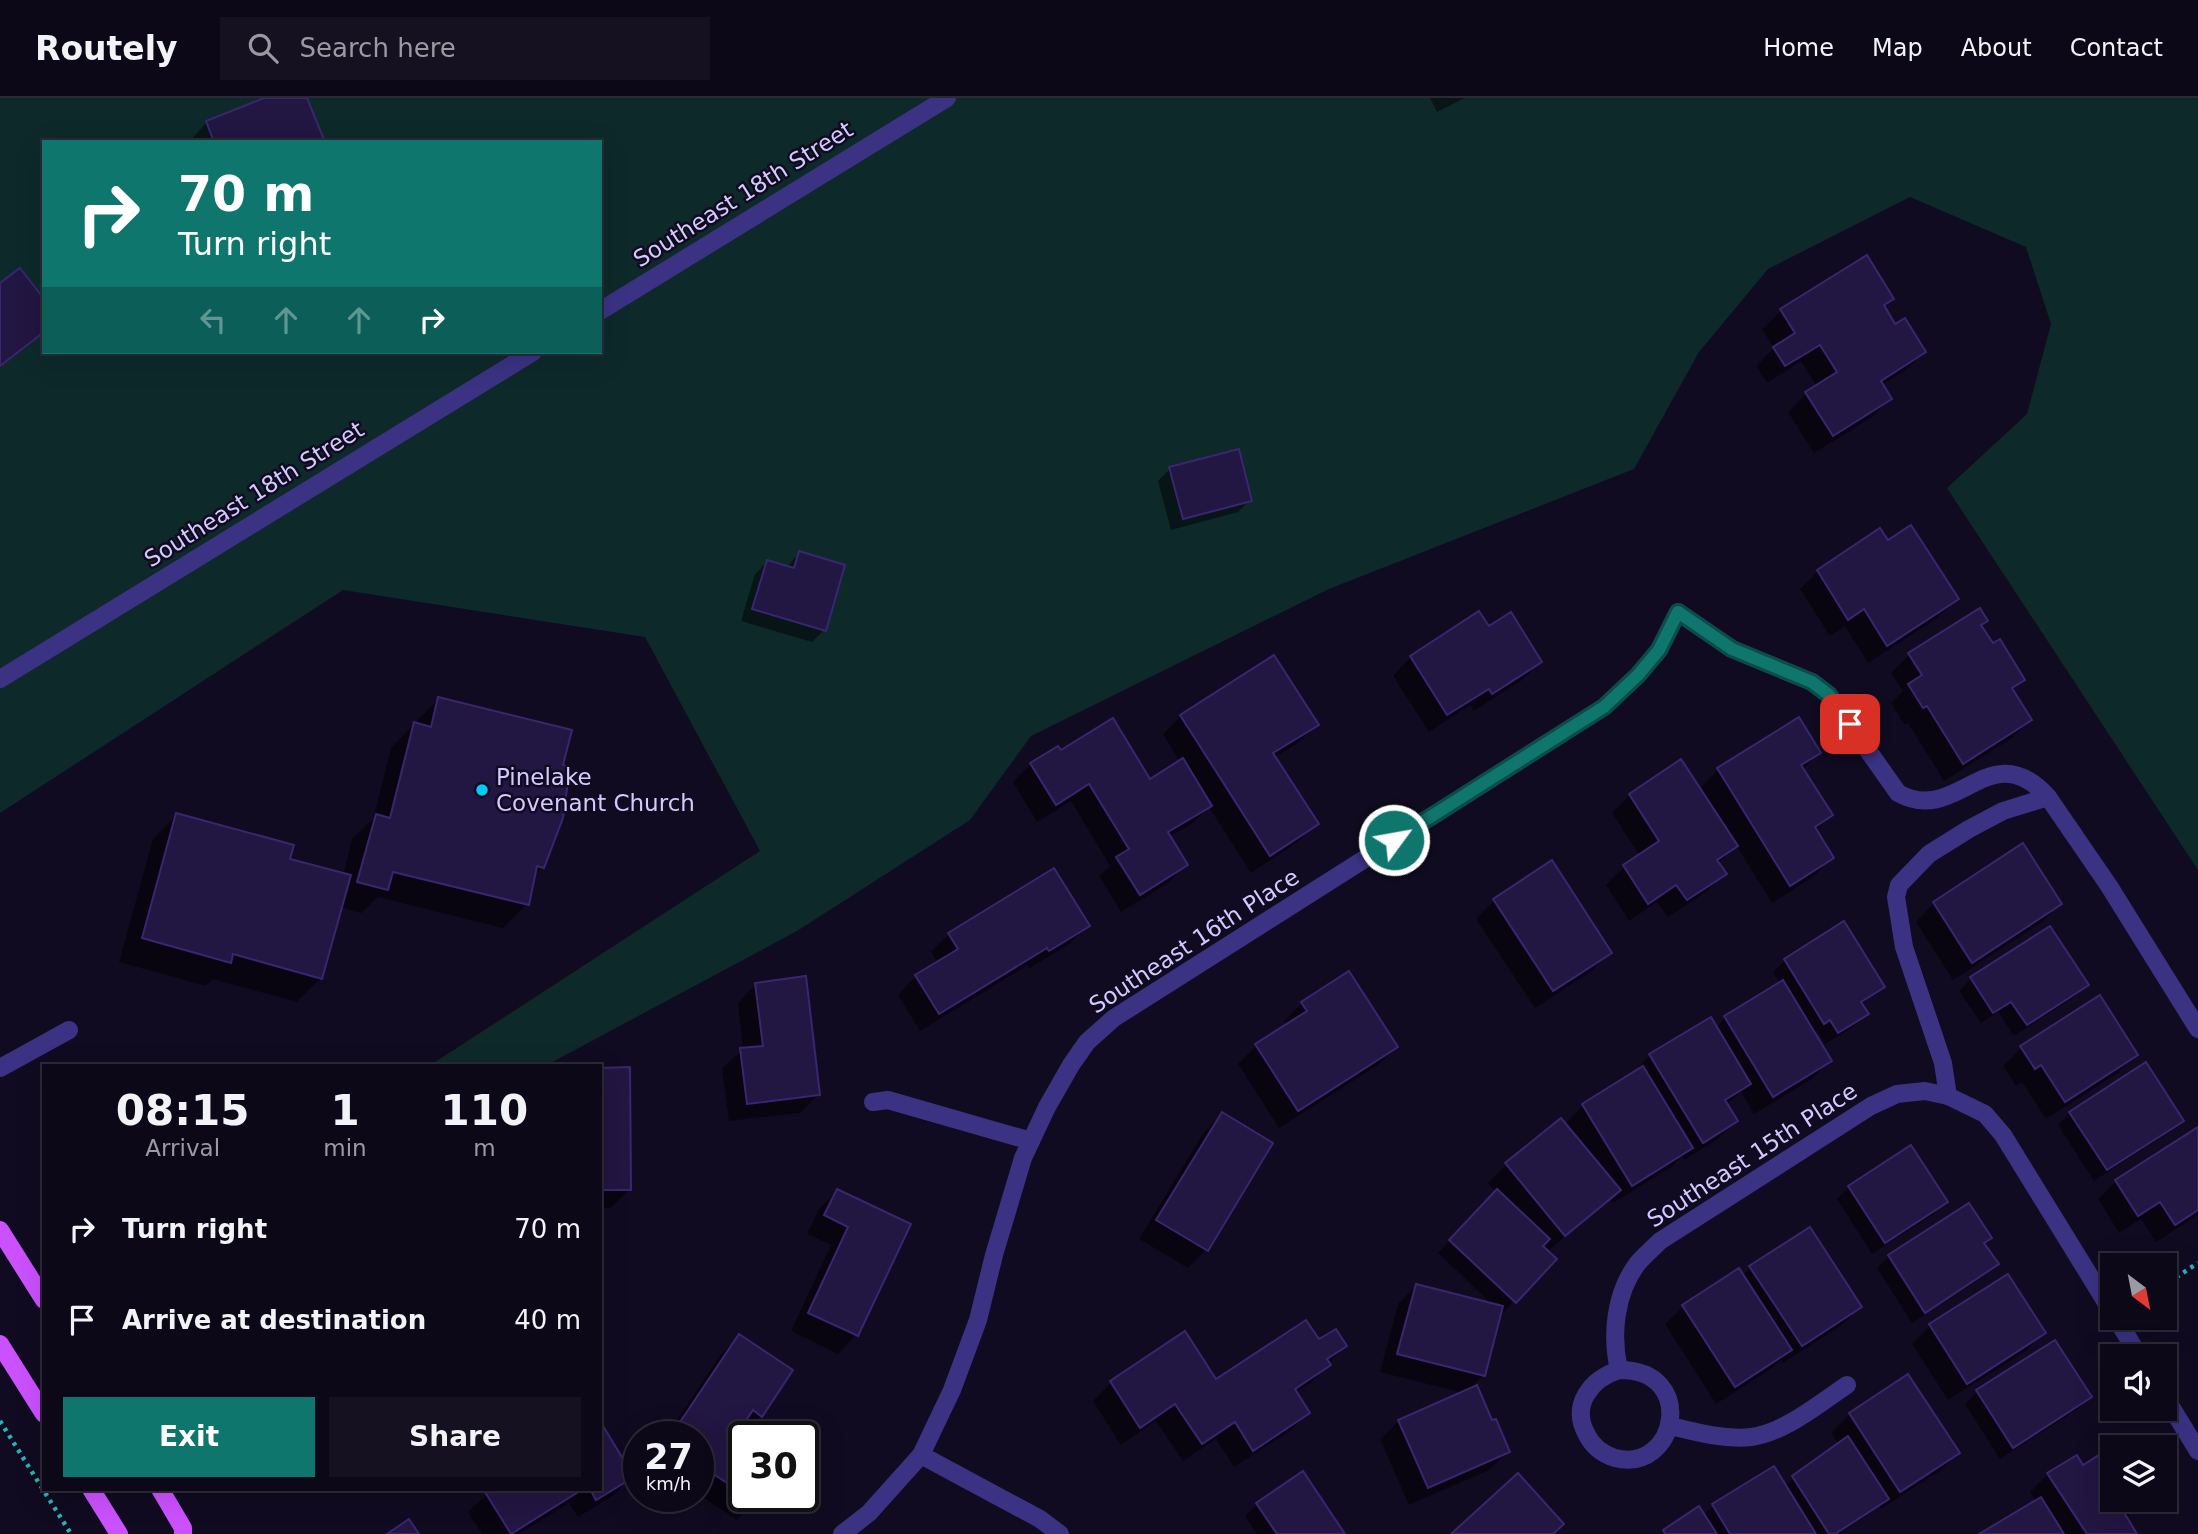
<!DOCTYPE html>
<style>
:root{--surface:#0c0818;--page:#151121;--text:#f1f3f6;--muted:#9a9aa2;--line:#2c2937;--accent:#0f766e}
body{margin:0;font-family:"DejaVu Sans",sans-serif;background:var(--page);color:var(--text);height:100vh;display:flex;flex-direction:column;font-size:26px;white-space:nowrap}
*{box-sizing:border-box;margin:0}
p{font-size:23px;color:var(--muted)}
.icon{flex:none;width:38px;height:38px;fill:none;stroke:currentColor;stroke-width:2;stroke-linecap:round;stroke-linejoin:round}
.map{position:relative;flex:1;overflow:hidden}
.sheet{position:absolute;left:42px;top:966px;width:560px;height:427px;display:flex;flex-direction:column;background:var(--surface);border-radius:0px;box-shadow:0 7px 28px #0002,0 0 0 2px var(--line)}
.sheet>*{flex:none}
.guide{position:absolute;left:42px;top:42px;width:560px;height:214px;border-radius:0px;box-shadow:0 7px 28px #0002,0 0 0 2px var(--line);background:#0f766e;color:#fff;overflow:hidden}
.needle{width:46px;rotate:148deg}
.controls{position:absolute;left:2100px;top:1155px;display:grid;gap:14px}
.controls a{display:grid;place-items:center;width:77px;height:77px;border-radius:0px;background:var(--surface);box-shadow:0 7px 28px #0002,0 0 0 2px var(--line);font-size:35px}
.speed{position:absolute;left:623px;top:1323px;display:flex;gap:14px;font-size:35px;font-weight:700;text-align:center}
.speed>*{display:grid;place-content:center;width:91px;height:91px;border-radius:50%;background:var(--surface);box-shadow:0 7px 28px #0002,0 0 0 2px var(--line);line-height:1}
.speed small{font-size:18px;font-weight:400}
.speed .limit{border:4px solid #111;border-radius:10px;background:#fff;color:#111}
.pin{position:absolute;display:grid;place-items:center;width:60px;height:60px;color:#fff;margin:-30px;border-radius:14px;box-shadow:0 4px 10px #0006}
.me{position:absolute;width:77px;margin:-38px;rotate:58deg;stroke-linejoin:round;filter:drop-shadow(0 0 5px #0008)}
.turn{display:flex;align-items:center;gap:24px;height:147px;padding:0 21px;font-size:32px}
.turn .icon{width:91px;height:91px;stroke-width:2.5}
.turn b{display:block;font-size:49px;line-height:60px}
.lanes{display:flex;align-items:center;height:66px;padding:0 21px;background:#0003;justify-content:center;gap:35px;direction:ltr}
.lanes .off{opacity:.35}
.eta{display:flex;justify-content:space-evenly;align-items:center;height:119px;text-align:center}
.eta b{font-size:42px;font-weight:700;line-height:49px}
.button{display:flex;gap:14px;margin-top:auto;padding:14px 21px}
.button a{flex:1;height:80px;border-radius:0px;background:var(--accent);color:#fff;font-size:28px;font-weight:700;line-height:80px;text-align:center}
.button a+a{background:var(--page);color:var(--text)}
ul{padding:0;list-style:none}
li{display:flex;align-items:center;gap:21px;height:91px;padding:0 21px}
li div{flex:1}
li b{display:block;font-size:26px}
li em{font-style:normal}
header{display:flex;align-items:center;gap:42px;box-sizing:border-box;height:98px;padding:0 35px;background:var(--surface);border-bottom:2px solid var(--line)}
header strong{font-size:33px}
nav{display:flex;gap:38px;margin-inline-start:auto;font-size:24px}
.search{width:490px;height:63px;background:var(--page);display:flex;align-items:center;gap:18px;box-sizing:border-box;padding:0 24px;border-radius:0px;color:var(--muted);font-size:26px}
.map>svg:first-child{display:block}
</style>
<header>
<strong>Routely</strong>
<div class="search"><svg class="icon" aria-label="search" viewBox="0 0 24 24"><circle cx="10" cy="10" r="6"/><path d="M15 15l6 6"/></svg>Search here</div>
<nav><a>Home</a><a>Map</a><a>About</a><a>Contact</a></nav>
</header>
<div class="map">
<svg width="2198" height="1436" viewBox="0 0 2198 1436">
<rect width="100%" height="100%" fill="#100b20"/>
<path fill="#0e292a" fill-rule="evenodd" d="M0 0H2198V772L1947 390 2027 316 2051 226 2026 149 1910 99 1768 171 1699 254 1634 371 1329 491 1031 638 970 722 797 833 545 968H429L760 753 645 539 343 492 0 715ZM44 44H600V254H44Z"/>
<g fill="#0007">
<polygon points="269,0 306,0 323,44 189,44 207,24"/>
<polygon points="1430,0 1465,0 1437,14"/>
<polygon points="1866,159 1892,200 1883,209 1895,228 1924,254 1906,272 1882,287 1890,301 1872,319 1814,355 1788,314 1806,296 1817,289 1801,263 1767,285 1756,268 1774,250 1762,231 1781,213"/>
<polygon points="0,187 44,204 44,235 0,269"/>
<polygon points="1170,371 1250,402 1238,414 1171,432 1158,383"/>
<polygon points="1887,445 1957,501 1939,519 1868,565 1845,528 1830,538 1800,491 1818,473"/>
<polygon points="799,455 824,532 812,544 741,523 755,476 767,464 787,469"/>
<polygon points="1986,523 1980,529 1993,548 2023,581 2012,593 2030,622 2012,640 1944,683 1908,625 1905,627 1891,605 1903,593 1891,575 1909,557"/>
<polygon points="1488,531 1540,564 1522,582 1474,613 1470,607 1429,634 1393,578 1411,559"/>
<polygon points="438,601 542,769 533,779 527,806 503,830 378,799 362,815 340,809 321,880 297,904 213,881 206,888 119,864 153,741 177,717 288,762 343,777 352,741 373,721 391,650"/>
<polygon points="1181,618 1317,627 1298,645 1274,660 1316,726 1298,744 1251,775 1209,709 1192,726 1169,739 1186,767 1168,785 1121,814 1099,778 1110,768 1071,703 1037,724 1013,684 1031,666 1060,654 1149,683 1180,664 1163,636"/>
<polygon points="1819,655 1802,672 1831,717 1815,733 1832,760 1814,778 1772,805 1736,747 1718,766 1724,776 1706,794 1668,819 1657,804 1629,823 1606,787 1624,769 1640,758 1612,715 1630,697 1681,664 1699,691 1719,671"/>
<polygon points="2022,748 2060,806 2042,824 1953,882 1916,824 1934,805"/>
<polygon points="1494,803 1610,854 1592,873 1535,910 1476,821"/>
<polygon points="1087,828 1069,846 1030,870 1028,867 920,933 898,897 916,878 938,865 931,854 949,836"/>
<polygon points="1785,862 1883,888 1861,907 1867,916 1855,928 1825,946 1817,933 1813,935 1830,962 1812,981 1754,1016 1741,994 1726,1007 1736,1023 1718,1041 1684,1062 1682,1058 1673,1068 1613,1105 1610,1100 1547,1154 1554,1161 1502,1216 1500,1213 1484,1277 1469,1292 1508,1354 1489,1372 1409,1407 1380,1341 1399,1323 1463,1295 1380,1274 1398,1206 1416,1188 1494,1208 1438,1155 1496,1094 1488,1085 1506,1067 1564,1027 1583,1007 1632,976 1650,957 1715,930 1725,920 1780,886 1773,874"/>
<polygon points="1349,875 1396,949 1378,967 1279,1030 1238,966 1256,948 1287,928 1284,923 1302,905"/>
<polygon points="1971,881 2086,887 2074,899 2014,938 1998,914 1981,925 1959,893"/>
<polygon points="756,886 818,997 800,1015 729,1023 722,970 743,952 738,905"/>
<polygon points="2021,950 2136,956 2118,975 2046,1021 2022,984 2016,988 2003,968"/>
<polygon points="600,972 630,1091 611,1110 600,1110"/>
<polygon points="2070,1015 2181,1022 2169,1034 2094,1083 2058,1027"/>
<polygon points="1222,1016 1271,1045 1206,1152 1188,1170 1139,1141 1204,1034"/>
<polygon points="2198,1031 2198,1117 2156,1144 2141,1121 2119,1135 2098,1101 2116,1083"/>
<polygon points="1849,1089 1946,1104 1934,1116 1872,1156 1837,1101"/>
<polygon points="837,1093 909,1126 856,1237 838,1256 791,1233 831,1147 807,1136 819,1111"/>
<polygon points="1969,1107 1990,1140 1983,1146 1996,1166 1984,1178 1912,1225 1877,1170 1889,1158"/>
<polygon points="1751,1169 1860,1209 1842,1227 1783,1265 1781,1262 1772,1270 1716,1306 1665,1226 1684,1208 1742,1178"/>
<polygon points="1930,1228 2044,1234 2026,1253 1948,1302 1912,1246"/>
<polygon points="1185,1236 1216,1283 1319,1244 1345,1248 1311,1285 1295,1295 1308,1314 1290,1333 1234,1369 1216,1341 1183,1363 1156,1323 1121,1347 1093,1303 1111,1285"/>
<polygon points="740,1238 761,1318 743,1336 737,1332 735,1337 744,1342 744,1398 760,1398 737,1422 698,1396 698,1339 666,1339 721,1256"/>
<polygon points="1908,1279 1958,1355 1940,1373 1881,1411 1879,1408 1839,1436 1661,1436 1703,1417 1713,1408 1774,1371 1784,1388 1839,1346 1831,1335 1850,1316"/>
<polygon points="1977,1294 2090,1299 2078,1311 2000,1361 1965,1306"/>
<polygon points="2112,1351 2112,1402 2147,1402 2125,1421 2135,1436 1983,1436 2036,1404 2030,1394 2048,1376 2083,1370"/>
<polygon points="632,1378 614,1397 578,1419 569,1405 519,1436 482,1436 468,1414 493,1391 600,1391"/>
<polygon points="1257,1406 1343,1436 1257,1436 1245,1418"/>
</g>
<g fill="#221642" stroke="#3a2670" stroke-width="2">
<polygon points="264,0 307,0 325,44 214,44 206,23"/>
<polygon points="1867,157 1894,201 1884,207 1895,226 1905,220 1926,254 1881,283 1892,301 1833,338 1805,294 1837,274 1820,247 1785,268 1773,249 1795,235 1780,211"/>
<polygon points="20,170 44,201 44,234 0,268 0,185"/>
<polygon points="1239,351 1252,403 1183,421 1169,369"/>
<polygon points="1911,427 1959,501 1887,548 1864,511 1848,522 1817,472 1880,430 1888,442"/>
<polygon points="799,453 845,467 826,533 752,511 767,462 794,470"/>
<polygon points="1980,510 1988,523 1981,527 1993,545 2000,541 2025,582 2012,590 2032,622 1963,666 1927,608 1923,610 1908,586 1922,577 1908,555"/>
<polygon points="1479,513 1489,528 1511,514 1542,564 1492,596 1489,591 1447,617 1410,558"/>
<polygon points="1274,557 1319,627 1273,655 1319,726 1270,758 1180,617"/>
<polygon points="438,599 572,632 563,667 570,669 563,720 544,770 537,768 529,807 393,774 388,792 357,784 376,716 390,720 414,624 431,629"/>
<polygon points="1799,619 1821,655 1801,667 1833,717 1815,729 1834,760 1790,788 1717,670"/>
<polygon points="1113,620 1150,681 1183,660 1212,708 1168,734 1188,767 1140,797 1116,759 1129,751 1089,686 1056,707 1030,665 1058,648 1061,652"/>
<polygon points="1681,661 1738,748 1717,762 1727,776 1687,802 1676,787 1648,806 1623,767 1659,743 1629,696"/>
<polygon points="176,715 294,747 290,761 351,777 322,881 233,856 231,865 142,840"/>
<polygon points="2023,745 2062,806 1972,865 1933,804"/>
<polygon points="1552,762 1612,855 1553,893 1493,801"/>
<polygon points="1054,770 1090,828 1049,853 1047,850 939,916 915,877 958,851 948,835"/>
<polygon points="1844,823 1885,889 1861,904 1869,916 1838,935 1830,922 1824,926 1784,861"/>
<polygon points="2050,828 2089,887 2027,927 2011,904 1993,915 1970,879"/>
<polygon points="1349,873 1398,949 1298,1013 1255,946 1307,913 1301,904"/>
<polygon points="806,878 820,997 747,1006 740,950 763,948 755,885"/>
<polygon points="1783,882 1832,963 1773,999 1724,918"/>
<polygon points="2100,897 2138,957 2065,1004 2041,967 2035,971 2020,948"/>
<polygon points="1711,919 1751,986 1725,1002 1738,1023 1703,1045 1649,956"/>
<polygon points="2146,964 2184,1023 2107,1072 2069,1014"/>
<polygon points="1643,968 1693,1050 1632,1088 1582,1006"/>
<polygon points="630,969 631,1092 600,1092 600,970"/>
<polygon points="1222,1014 1273,1045 1208,1153 1156,1122"/>
<polygon points="1561,1020 1621,1092 1565,1138 1505,1065"/>
<polygon points="2198,1029 2198,1112 2175,1127 2160,1104 2138,1118 2115,1082"/>
<polygon points="1911,1047 1948,1104 1885,1145 1848,1088"/>
<polygon points="837,1091 911,1126 858,1238 808,1215 848,1129 824,1117"/>
<polygon points="1497,1091 1550,1141 1543,1148 1557,1161 1516,1205 1449,1142"/>
<polygon points="1969,1105 1992,1140 1984,1145 1999,1166 1925,1215 1888,1157"/>
<polygon points="1810,1129 1862,1209 1802,1248 1749,1168"/>
<polygon points="1739,1170 1792,1252 1735,1289 1682,1207"/>
<polygon points="2008,1176 2046,1235 1967,1286 1929,1226"/>
<polygon points="1416,1186 1503,1208 1485,1278 1397,1256"/>
<polygon points="1306,1222 1319,1241 1336,1231 1347,1248 1327,1261 1331,1267 1295,1291 1310,1315 1253,1353 1235,1324 1202,1346 1175,1306 1140,1330 1110,1283 1185,1233 1216,1281"/>
<polygon points="739,1236 793,1272 762,1319 753,1312 737,1336 744,1340 744,1396 698,1366 698,1339 670,1339"/>
<polygon points="2055,1242 2092,1299 2013,1350 1976,1292"/>
<polygon points="1908,1276 1960,1355 1900,1394 1849,1315"/>
<polygon points="1477,1287 1492,1322 1496,1321 1510,1354 1428,1390 1398,1322"/>
<polygon points="600,1323 634,1379 596,1402 590,1391 600,1391"/>
<polygon points="1848,1338 1889,1401 1835,1436 1829,1436 1792,1378"/>
<polygon points="2118,1345 2121,1349 2112,1349 2112,1402 2148,1402 2125,1416 2137,1436 2087,1436 2047,1375 2077,1357 2083,1367"/>
<polygon points="1774,1368 1816,1436 1730,1436 1712,1406"/>
<polygon points="1303,1373 1345,1436 1277,1436 1256,1405"/>
<polygon points="1518,1375 1564,1426 1553,1436 1451,1436"/>
<polygon points="490,1391 583,1391 511,1436 485,1394"/>
<polygon points="2041,1399 2064,1436 1979,1436"/>
<polygon points="1699,1408 1717,1436 1665,1436 1663,1432"/>
<polygon points="409,1421 419,1436 387,1436"/>
</g>
<g fill="none" stroke-linecap="round" stroke-linejoin="round">
<g stroke="#24b6b8" stroke-width="4.5" stroke-dasharray="3.5 5" stroke-linecap="butt">
<polyline points="2165,1192 2178,1178 2198,1165"/>
<polyline points="0,1323 71,1436"/>
</g>
<g stroke="#3b3283" stroke-width="18">
<polyline points="600,213 947,0"/>
<polyline points="0,581 533,254"/>
<polyline points="0,970 69,932"/>
<polyline points="1948,998 1943,965 1904,849 1896,799 1899,787 1929,756 1969,731 2003,713 2048,699 2109,788 2198,931"/>
<polyline points="873,1004 888,1002 1031,1043"/>
<polyline points="2116,1220 2139,1258"/>
<path d="M1619 1272C1698 1271 1677 1376 1615 1360 1602 1356 1593 1349 1587 1337 1570 1307 1591 1281 1619 1272 1611 1237 1615 1196 1637 1166 1644 1158 1653 1150 1660 1143L1871 1008 1897 996 1925 993 1948 998 1985 1016 2003 1037 2112 1214"/>
<polyline points="2165,1299 2198,1353"/>
<path d="M1670 1328C1695 1334 1725 1342 1751 1339 1784 1335 1820 1305 1847 1287"/>
<polyline points="921,1357 1040,1421 1060,1436"/>
<path d="M842 1436 869 1415 921 1357 952 1292 978 1222 994 1157 1023 1060 1047 1009 1071 967 1087 944 1114 920 1604 609 1638 577 1659 552 1678 514 1732 551 1812 584 1829 597 1898 695C1958 729 1989 634 2048 699"/>
</g>
<g stroke="#cb51ff" stroke-width="18">
<polyline points="0,1132 44,1202"/>
<polyline points="0,1246 44,1316"/>
<polyline points="91,1391 119,1436"/>
<polyline points="160,1391 183,1430 183,1436"/>
</g>
</g>
<g fill="none" stroke-linecap="round" stroke-linejoin="round">
<defs>
<polyline id="route" points="1394,742 1604,609 1638,577 1659,552 1678,514 1732,551 1812,584 1829,597 1850,626"/>
</defs>
<use href="#route" stroke="#0a4d48" stroke-width="18"/>
<use href="#route" stroke="#0f766e" stroke-width="12"/>
</g>
<circle fill="#00caf5" stroke="#100b20" stroke-width="2.5" cx="482" cy="692" r="7"/>
<g text-anchor="middle" stroke-width="5" stroke-linejoin="round" paint-order="stroke">
<g font-size="23" fill="#d4caff" stroke="#100b20">
<text transform="translate(743 96) rotate(-32)" y="8">Southeast 18th Street</text>
<text transform="translate(254 396) rotate(-32)" y="8">Southeast 18th Street</text>
<text transform="translate(1194 843) rotate(-33)" y="8">Southeast 16th Place</text>
<text transform="translate(1752 1057) rotate(-33)" y="8">Southeast 15th Place</text>
</g>
<g font-size="23" fill="#d4caff" stroke="#100b20" text-anchor="start">
<text x="496" y="687">Pinelake<tspan x="496" dy="26">Covenant Church</tspan></text>
</g>
</g>
</svg>
<div class="controls">
<a><svg class="needle" viewBox="-14 -14 28 28"><path d="M0-13l5 13h-10z" fill="#e53935"/><path d="M0 13l5-13h-10z" fill="#9a9aa2"/></svg></a>
<a><svg class="icon" aria-label="sound" viewBox="0 0 24 24"><path d="M4 9h4l5-4v14l-5-4H4zM17 9q2 3 0 6"/></svg></a>
<a><svg class="icon" aria-label="layers" viewBox="0 0 24 24"><path d="M12 4l9 5-9 5-9-5zM3 14l9 5 9-5"/></svg></a>
</div>
<div class="speed"><div>27<small>km/h</small></div><div class="limit">30</div></div>
<div class="pin" style="left:1850px;top:626px;background:#d93025"><svg class="icon" aria-label="arrive" viewBox="0 0 24 24"><path d="M6 21V4h12l-3 4 3 4H6"/></svg></div>
<svg class="me" style="left:1394px;top:742px" viewBox="-20 -20 40 40"><circle r="17" fill="#0f766e" stroke="#fff" stroke-width="3"/><path d="M0-11L8 9 0 5-8 9z" fill="#fff"/></svg>
<div class="guide">
<div class="turn"><svg class="icon" aria-label="right" viewBox="0 0 24 24"><path d="M7 20v-9h11M14 6l5 5-5 5"/></svg><div><b>70 m</b>Turn right</div></div>
<div class="lanes"><svg class="icon off" aria-label="left" viewBox="0 0 24 24"><path d="M17 20v-9H6M10 6l-5 5 5 5"/></svg><svg class="icon off" aria-label="ahead" viewBox="0 0 24 24"><path d="M12 20V5M6 11l6-6 6 6"/></svg><svg class="icon off" aria-label="ahead" viewBox="0 0 24 24"><path d="M12 20V5M6 11l6-6 6 6"/></svg><svg class="icon" aria-label="right" viewBox="0 0 24 24"><path d="M7 20v-9h11M14 6l5 5-5 5"/></svg></div>
</div>
<section class="sheet">
<div class="eta">
<div><b>08:15</b><p>Arrival</p></div>
<div><b>1</b><p>min</p></div>
<div><b>110</b><p>m</p></div>
</div>
<ul>
<li><svg class="icon" aria-label="right" viewBox="0 0 24 24"><path d="M7 20v-9h11M14 6l5 5-5 5"/></svg><div><b>Turn right</b></div><em>70 m</em></li>
<li><svg class="icon" aria-label="arrive" viewBox="0 0 24 24"><path d="M6 21V4h12l-3 4 3 4H6"/></svg><div><b>Arrive at destination</b></div><em>40 m</em></li>
</ul>
<div class="button"><a>Exit</a><a>Share</a></div>
</section>
</div>
